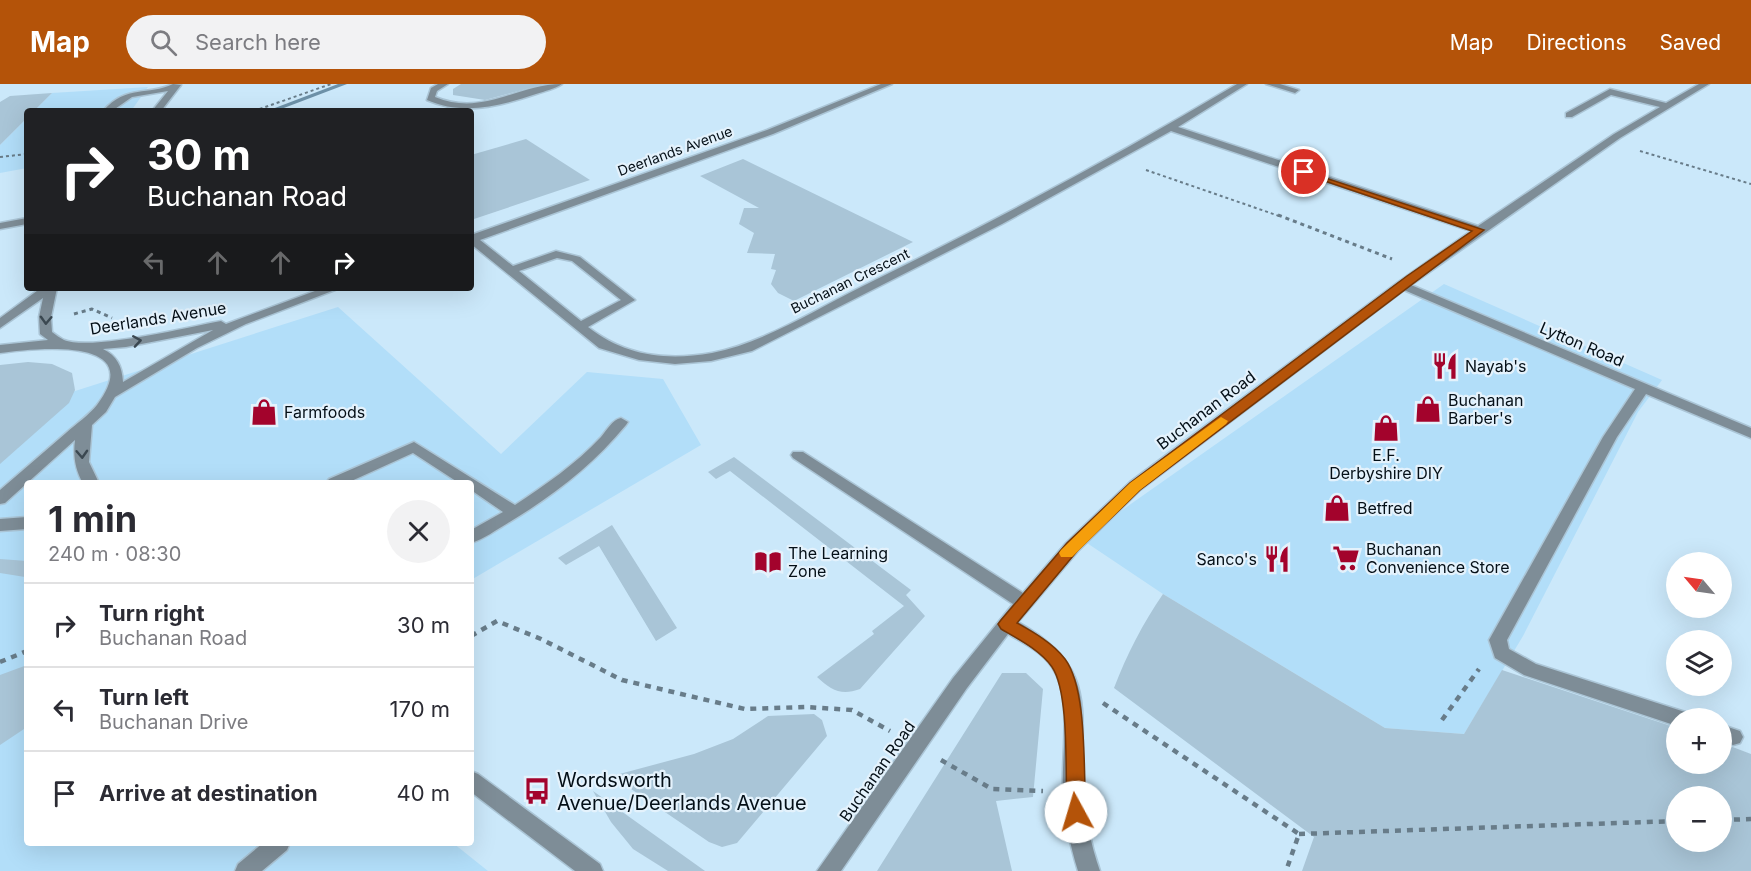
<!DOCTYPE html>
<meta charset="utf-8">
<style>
:root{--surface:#fff;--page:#f2f2f3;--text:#2b2b33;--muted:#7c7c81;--line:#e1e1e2;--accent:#b45309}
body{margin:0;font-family:Inter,sans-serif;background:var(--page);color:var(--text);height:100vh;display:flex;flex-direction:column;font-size:22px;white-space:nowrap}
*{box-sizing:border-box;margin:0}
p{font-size:20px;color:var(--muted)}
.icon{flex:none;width:33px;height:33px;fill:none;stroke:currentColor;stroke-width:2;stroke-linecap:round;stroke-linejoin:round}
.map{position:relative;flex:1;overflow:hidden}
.drawer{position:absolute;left:24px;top:396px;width:450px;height:366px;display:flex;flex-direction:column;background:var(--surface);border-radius:6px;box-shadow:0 6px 24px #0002}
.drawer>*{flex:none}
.guide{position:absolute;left:24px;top:24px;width:450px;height:183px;border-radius:6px;box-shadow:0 6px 24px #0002;background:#202124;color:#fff;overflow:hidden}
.needle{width:39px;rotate:299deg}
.fabs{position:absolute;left:1666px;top:468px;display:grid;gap:12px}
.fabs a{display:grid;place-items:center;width:66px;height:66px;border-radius:50%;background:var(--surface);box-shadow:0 6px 24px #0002;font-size:30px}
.pin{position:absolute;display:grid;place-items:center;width:51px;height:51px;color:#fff;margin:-26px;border:3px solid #fff;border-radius:50%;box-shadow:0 2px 6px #0007}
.me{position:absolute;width:66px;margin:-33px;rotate:354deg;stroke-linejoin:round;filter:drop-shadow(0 0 4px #0008)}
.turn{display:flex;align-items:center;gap:21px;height:126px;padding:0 24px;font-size:27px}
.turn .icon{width:78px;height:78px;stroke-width:2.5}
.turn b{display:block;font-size:42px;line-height:51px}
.lanes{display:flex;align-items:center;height:57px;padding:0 24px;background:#0003;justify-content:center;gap:30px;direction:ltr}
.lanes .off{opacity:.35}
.round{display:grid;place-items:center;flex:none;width:63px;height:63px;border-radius:32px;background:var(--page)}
.summary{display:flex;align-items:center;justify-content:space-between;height:102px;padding:0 24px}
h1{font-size:36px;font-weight:700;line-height:45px}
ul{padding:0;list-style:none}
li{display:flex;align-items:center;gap:18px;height:84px;padding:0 24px;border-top:2px solid var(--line)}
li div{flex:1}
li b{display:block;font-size:22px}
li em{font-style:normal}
header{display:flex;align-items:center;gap:36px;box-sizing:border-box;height:84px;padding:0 30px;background:var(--accent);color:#fff}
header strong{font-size:28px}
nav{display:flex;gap:33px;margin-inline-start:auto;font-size:21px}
.search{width:420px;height:54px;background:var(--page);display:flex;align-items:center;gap:15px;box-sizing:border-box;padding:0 21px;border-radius:33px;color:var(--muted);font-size:22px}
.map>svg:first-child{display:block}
</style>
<header>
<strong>Map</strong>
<div class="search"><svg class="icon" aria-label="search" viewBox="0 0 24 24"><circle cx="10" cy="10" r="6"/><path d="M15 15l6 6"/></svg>Search here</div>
<nav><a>Map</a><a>Directions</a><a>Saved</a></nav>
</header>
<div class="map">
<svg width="1751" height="787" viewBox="0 0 1751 787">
<rect width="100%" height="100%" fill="#cbe8fa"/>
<g fill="#b2def9">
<polygon points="148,3 131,27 34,27 52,9"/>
<polygon points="27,34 27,84 0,89 0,61"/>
<polygon points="1444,200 1662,296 1638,328 1523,552 1464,650 1385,644 1163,510 1081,455"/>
<polygon points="338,223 501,370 587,288 663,295 701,361 471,496 471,399 27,399 27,759 453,759 488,787 0,787 0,331"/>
</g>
<g fill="#a9c5d7" fill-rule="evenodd">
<polygon points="461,0 545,0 485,16 453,11 453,5"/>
<polygon points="52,9 34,27 27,27 27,34 0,61 0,18 10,12"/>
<polygon points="526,55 590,96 471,136 471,71"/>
<polygon points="743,75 913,158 794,217 778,209 771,200 776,186 771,185 775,170 747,169 754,149 739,140 744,124 759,124 700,92"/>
<polygon points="28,278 52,280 72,289 75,306 69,319 0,380 0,281"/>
<path d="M734 373 911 506 906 511 925 532 860 605C841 612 831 606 817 593L874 550 872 547 904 522 730 387 716 395 708 388Z"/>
<polygon points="612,441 677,544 656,557 599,462 566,481 558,474"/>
<polygon points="0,475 27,477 27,497 25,493 0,489"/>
<path d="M1163 510 1385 644 1464 650 1502 586 1677 644V680H1722V659L1751 670V787H1302L1314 753 1114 604C1127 570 1143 539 1163 510ZM1677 712H1722V758H1677Z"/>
<polygon points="27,581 27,643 0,661 0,591"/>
<polygon points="1002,589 1026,589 1043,605 1033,713 996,717 1012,787 877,787"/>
<polygon points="814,630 822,636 827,652 737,759 722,763 709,758 612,692 694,670 733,655 768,632"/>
<polygon points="593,707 705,787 668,787 633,765 611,738"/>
</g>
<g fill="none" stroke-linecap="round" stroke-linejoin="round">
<polygon fill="#6d91a8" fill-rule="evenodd" points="338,0 347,0 276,27 267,27"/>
<defs>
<g id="minor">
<path d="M173 0 181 1 161 27H152L168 7 132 13 112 27H103C127 0 148 12 173 0Z"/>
<path d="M438 0H448L437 7 435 13C483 33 517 0 562 0 555 5 545 7 536 10 500 22 464 32 427 16L431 4Z"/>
<path d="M881 0H892L773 50 480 156 513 182 556 167 580 173 635 216 588 243C625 272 666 277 712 269 763 259 815 226 861 203 989 140 1115 73 1237 0H1247L1178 43 1478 142 1614 50 1660 23 1611 11 1572 33H1566V29L1610 5 1666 19 1699 0H1709L1620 54 1411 201 1751 344V354L1646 310 1617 353 1507 556 1509 565 1536 580 1685 628 1687 634H1677V642L1524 591 1495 574 1489 556 1603 353 1635 305 1404 206 1140 406 1078 467 1018 538C1100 584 1079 626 1083 705 1085 733 1091 761 1100 787H1078C1070 761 1064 733 1063 706 1061 670 1073 614 1052 583 1042 568 1024 559 1008 550L967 604 841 787H817L953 594 1013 520 793 374 791 371 793 368H803L1023 509 1066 459 1130 398 1397 199 1471 147 1171 47 1002 140 752 267 711 277 675 280 639 276 599 264 471 160V151L767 46ZM557 174 572 177 621 216 581 237 519 187Z"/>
<polygon points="1266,0 1280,0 1299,6 1295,9"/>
<polygon points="27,134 27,140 0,145 0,139"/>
<path d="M41 204H57L51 233 52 248C56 251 60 254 64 256 91 267 189 243 221 237L226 240 323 204H340L246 240 197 264 115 313 106 328 92 341 89 378 99 399H83C75 385 73 372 75 356L5 419 0 420V406C22 387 44 368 66 349 76 340 89 331 97 321 149 252 36 264 0 269V261L48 256 40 250 39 233 43 214 0 244V234ZM213 246 123 298C122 282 117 272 103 265L126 263Z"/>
<path d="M621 334 628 338 626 341C593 381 553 412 508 439 496 446 484 455 471 459V446L503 428 471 406V399H459L413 369 347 399H326L329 395 414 358 515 421C545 401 576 380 601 353 607 346 612 336 621 334Z"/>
<polygon points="27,433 27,445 0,447 0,435"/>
<polygon points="1722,641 1740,647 1743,653 1740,659 1733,661 1722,657"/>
<polygon points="471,687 478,690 600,780 603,787 575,787 471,708"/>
<polygon points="263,759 290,759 287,766 262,787 235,787 238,780"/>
</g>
</defs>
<use href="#minor" stroke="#abc5d6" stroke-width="3"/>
<g stroke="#687c89" stroke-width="2" stroke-dasharray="3 3" stroke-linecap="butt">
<polyline points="254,27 331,0"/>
<polyline points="1640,67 1751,100"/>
<polyline points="0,73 27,70"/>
<polyline points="1146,86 1282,133"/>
</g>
<g stroke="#687c89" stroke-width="3" stroke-dasharray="4 4" stroke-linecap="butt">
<polyline points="1278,131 1392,175"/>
<polyline points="74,230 92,225 112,234"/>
</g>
<g stroke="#687c89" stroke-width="4.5" stroke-dasharray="6 6" stroke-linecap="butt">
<polyline points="471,552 497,537 541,555 622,596 745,625 805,623 852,626 890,647"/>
<polyline points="0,578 27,567"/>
<polyline points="1103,619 1299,750 1286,787"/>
<polyline points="1442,636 1479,585"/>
<polyline points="941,676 992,705 1043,707"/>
<polyline points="1722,736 1751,735"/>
<polyline points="1299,750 1677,737"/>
</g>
<use href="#minor" fill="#7e8d97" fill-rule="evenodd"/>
</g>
<defs><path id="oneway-chevron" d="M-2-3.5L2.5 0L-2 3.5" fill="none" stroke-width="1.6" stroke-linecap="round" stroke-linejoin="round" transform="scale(1.5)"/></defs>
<g stroke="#3b4851">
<use href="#oneway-chevron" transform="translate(46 236) rotate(92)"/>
<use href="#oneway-chevron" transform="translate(137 257) rotate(-9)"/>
<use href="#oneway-chevron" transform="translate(82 370) rotate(87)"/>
</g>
<path fill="#b45309" stroke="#753606" stroke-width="1.5" d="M1301 86 1484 146 1140 406 1078 466 1017 539C1033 548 1053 559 1065 575 1088 606 1083 688 1086 728L1083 734 1076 737 1070 734 1067 728C1065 694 1070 609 1052 583 1040 566 1018 555 1001 545L998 540 1001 536 1067 459 1130 399 1407 192 1472 147 1301 89Z"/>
<polygon fill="#f59e0b" points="1221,333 1228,337 1226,340 1140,406 1072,473 1061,473 1059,469 1061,466 1130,399"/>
<defs>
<symbol id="restaurant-bare" viewBox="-9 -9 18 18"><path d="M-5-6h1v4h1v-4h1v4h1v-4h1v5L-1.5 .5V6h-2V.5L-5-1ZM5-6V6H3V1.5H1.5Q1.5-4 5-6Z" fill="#a3032c" stroke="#e4f2fc" stroke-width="2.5" paint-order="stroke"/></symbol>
<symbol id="shop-bare" viewBox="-9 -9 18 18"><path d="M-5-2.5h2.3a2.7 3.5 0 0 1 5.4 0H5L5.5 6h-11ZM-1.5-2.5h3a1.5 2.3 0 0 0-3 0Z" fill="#a3032c" stroke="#e4f2fc" stroke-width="2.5" paint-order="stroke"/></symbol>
<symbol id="supermarket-bare" viewBox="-9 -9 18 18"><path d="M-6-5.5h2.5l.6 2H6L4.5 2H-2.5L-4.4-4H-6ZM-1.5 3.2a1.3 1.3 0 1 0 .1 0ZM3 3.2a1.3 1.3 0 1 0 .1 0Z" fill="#a3032c" stroke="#e4f2fc" stroke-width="2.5" paint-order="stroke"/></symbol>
<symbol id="library-bare" viewBox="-9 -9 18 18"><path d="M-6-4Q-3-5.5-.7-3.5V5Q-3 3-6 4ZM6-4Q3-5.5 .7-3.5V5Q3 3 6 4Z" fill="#a3032c" stroke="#e4f2fc" stroke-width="2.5" paint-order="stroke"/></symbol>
<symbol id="bus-bare" viewBox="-9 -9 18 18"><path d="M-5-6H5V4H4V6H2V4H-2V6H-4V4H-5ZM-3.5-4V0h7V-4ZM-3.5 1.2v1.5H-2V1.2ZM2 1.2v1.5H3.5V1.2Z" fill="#a3032c" stroke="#e4f2fc" stroke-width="2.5" paint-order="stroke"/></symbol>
</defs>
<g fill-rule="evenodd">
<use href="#restaurant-bare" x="1426" y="263" width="38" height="38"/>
<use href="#shop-bare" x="1409" y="306" width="38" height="38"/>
<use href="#shop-bare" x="245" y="309" width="38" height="38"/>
<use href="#shop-bare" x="1367" y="325" width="38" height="38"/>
<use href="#shop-bare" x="1318" y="405" width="38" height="38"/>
<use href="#supermarket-bare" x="1327" y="455" width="38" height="38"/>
<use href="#restaurant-bare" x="1258" y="456" width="38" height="38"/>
<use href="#library-bare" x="749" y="459" width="38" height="38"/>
<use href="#bus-bare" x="518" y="688" width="38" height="38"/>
</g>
<g text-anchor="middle" stroke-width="4.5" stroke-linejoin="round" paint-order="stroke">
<g font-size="14" fill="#040f17" stroke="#e4f2fc">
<text transform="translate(675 67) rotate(-20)" y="5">Deerlands Avenue</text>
<text transform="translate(850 197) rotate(-26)" y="5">Buchanan Crescent</text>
</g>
<g font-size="16" fill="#040f17" stroke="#e4f2fc">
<text transform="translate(158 234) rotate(-9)" y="6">Deerlands Avenue</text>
<text transform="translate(1582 260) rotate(23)" y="6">Lytton Road</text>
<text transform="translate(1206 326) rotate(-37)" y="6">Buchanan Road</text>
<text transform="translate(877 687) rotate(-55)" y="6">Buchanan Road</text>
</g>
<g font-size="16" fill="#040f17" stroke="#e4f2fc" text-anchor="start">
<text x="1465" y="288">Nayab's</text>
<text x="1448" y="322">Buchanan<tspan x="1448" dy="18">Barber's</tspan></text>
<text x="284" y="334">Farmfoods</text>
<text x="1386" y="377" text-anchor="middle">E.F.<tspan x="1386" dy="18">Derbyshire DIY</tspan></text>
<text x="1357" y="430">Betfred</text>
<text x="1366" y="471">Buchanan<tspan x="1366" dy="18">Convenience Store</tspan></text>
<text x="788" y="475">The Learning<tspan x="788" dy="18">Zone</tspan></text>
<text x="1257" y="481" text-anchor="end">Sanco's</text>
</g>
<g font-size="20" fill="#040f17" stroke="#e4f2fc" text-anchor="start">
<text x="557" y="703">Wordsworth<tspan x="557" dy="23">Avenue/Deerlands Avenue</tspan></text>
</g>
</g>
</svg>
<div class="fabs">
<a><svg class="needle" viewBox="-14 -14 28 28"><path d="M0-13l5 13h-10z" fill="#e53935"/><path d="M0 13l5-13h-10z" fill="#7c7c81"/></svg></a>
<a><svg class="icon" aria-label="layers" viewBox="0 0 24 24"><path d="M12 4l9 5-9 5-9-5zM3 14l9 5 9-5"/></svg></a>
<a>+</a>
<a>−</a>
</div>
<div class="pin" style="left:1304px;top:88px;background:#d93025"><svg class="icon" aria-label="arrive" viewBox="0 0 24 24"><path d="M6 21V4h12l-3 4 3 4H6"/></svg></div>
<svg class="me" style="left:1076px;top:728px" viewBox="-20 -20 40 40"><circle r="19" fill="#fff"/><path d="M0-13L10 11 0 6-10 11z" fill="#b45309"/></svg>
<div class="guide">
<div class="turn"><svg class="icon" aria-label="right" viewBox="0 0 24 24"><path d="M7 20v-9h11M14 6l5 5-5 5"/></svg><div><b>30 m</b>Buchanan Road</div></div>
<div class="lanes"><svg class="icon off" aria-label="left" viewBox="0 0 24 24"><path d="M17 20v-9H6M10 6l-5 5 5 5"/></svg><svg class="icon off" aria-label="ahead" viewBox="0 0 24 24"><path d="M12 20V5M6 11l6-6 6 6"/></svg><svg class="icon off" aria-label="ahead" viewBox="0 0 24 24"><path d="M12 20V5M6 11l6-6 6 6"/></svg><svg class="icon" aria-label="right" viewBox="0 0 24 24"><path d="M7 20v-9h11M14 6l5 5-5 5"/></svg></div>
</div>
<section class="drawer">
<div class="summary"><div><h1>1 min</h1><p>240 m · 08:30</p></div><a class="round"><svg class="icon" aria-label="close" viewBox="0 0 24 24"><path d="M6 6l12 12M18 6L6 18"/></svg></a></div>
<ul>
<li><svg class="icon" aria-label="right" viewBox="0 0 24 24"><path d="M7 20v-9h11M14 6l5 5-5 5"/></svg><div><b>Turn right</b><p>Buchanan Road</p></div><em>30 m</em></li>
<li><svg class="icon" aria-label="left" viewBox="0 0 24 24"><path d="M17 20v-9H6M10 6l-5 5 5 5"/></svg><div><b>Turn left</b><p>Buchanan Drive</p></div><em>170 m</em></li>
<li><svg class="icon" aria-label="arrive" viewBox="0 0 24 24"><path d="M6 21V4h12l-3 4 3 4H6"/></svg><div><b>Arrive at destination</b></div><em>40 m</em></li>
</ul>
</section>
</div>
